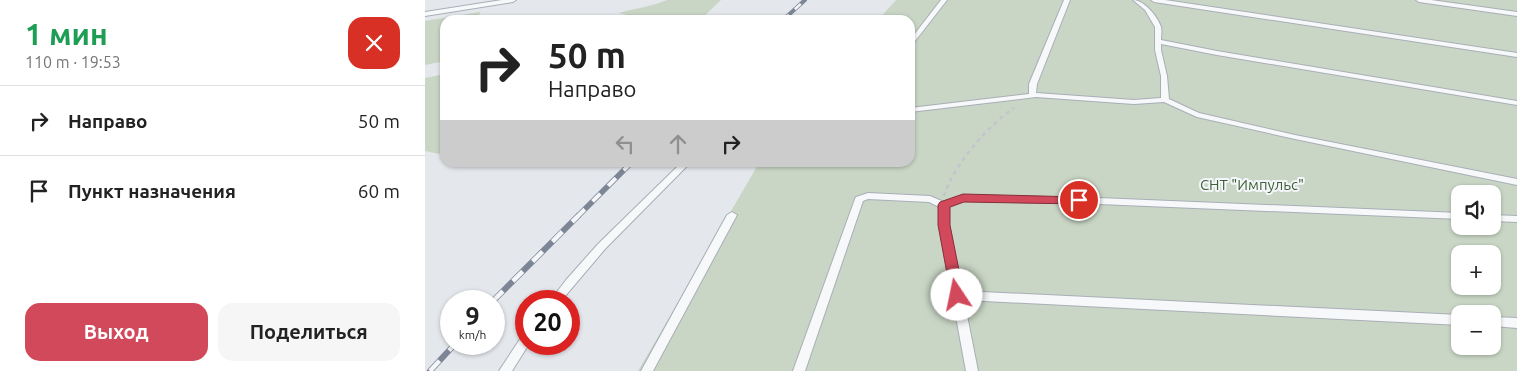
<!DOCTYPE html>
<html lang="ru">
<meta charset="utf-8">
<style>
:root{--surface:#fff;--page:#f6f6f6;--text:#222;--muted:#767676;--line:#e0e0e0;--accent:#d1495b}
body{margin:0;font-family:Ubuntu,sans-serif;background:var(--page);color:var(--text);height:100vh;display:flex;flex-direction:column;font-size:19px;white-space:nowrap}
*{box-sizing:border-box;margin:0}
p{font-size:16px;color:var(--muted)}
.icon{flex:none;width:28px;height:28px;fill:none;stroke:currentColor;stroke-width:2;stroke-linecap:round;stroke-linejoin:round}
.map{position:relative;flex:1;overflow:hidden}
.details{display:flex;flex-direction:column;background:var(--surface);width:425px}
.details>*{flex:none}
.banner{position:absolute;left:15px;top:15px;width:475px;height:152px;border-radius:15px;box-shadow:0 1px 4px #0004;background:#fff;color:var(--text);overflow:hidden}
.tools{position:absolute;left:1026px;top:185px;display:grid;gap:10px}
.tools a{display:grid;place-items:center;width:50px;height:50px;border-radius:10px;background:var(--surface);box-shadow:0 1px 4px #0004;font-size:25px}
.speed{position:absolute;left:15px;top:290px;display:flex;gap:10px;font-size:25px;font-weight:700;text-align:center}
.speed>*{display:grid;place-content:center;width:65px;height:65px;border-radius:50%;background:var(--surface);box-shadow:0 1px 4px #0004;line-height:1}
.speed small{font-size:12px;font-weight:400}
.speed .limit{border:8px solid #d22;background:#fff;color:#111}
.pin{position:absolute;display:grid;place-items:center;width:42px;height:42px;color:#fff;margin:-21px;border:2px solid #fff;border-radius:50%;box-shadow:0 1px 5px #0007}
.me{position:absolute;width:55px;margin:-28px;rotate:349deg;stroke-linejoin:round;filter:drop-shadow(0 0 4px #0008)}
.turn{display:flex;align-items:center;gap:18px;height:105px;padding:0 25px;font-size:22px}
.turn .icon{width:65px;height:65px;stroke-width:2.5}
.turn b{display:block;font-size:35px;line-height:42px}
.lanes{display:flex;align-items:center;height:48px;padding:0 25px;background:#0003;justify-content:center;gap:25px;direction:ltr}
.lanes .off{opacity:.35}
.round{display:grid;place-items:center;flex:none;width:52px;height:52px;border-radius:15px;background:var(--page)}
.summary{display:flex;align-items:center;justify-content:space-between;height:85px;padding:0 25px}
h1{font-size:30px;font-weight:600;line-height:38px;color:#1e9e55}
.button{display:flex;gap:10px;margin-top:auto;padding:10px 25px}
.button a{flex:1;height:58px;border-radius:15px;background:var(--accent);color:#fff;font-size:20px;font-weight:600;line-height:58px;text-align:center}
.button a+a{background:var(--page);color:var(--text)}
ul{padding:0;list-style:none}
li{display:flex;align-items:center;gap:15px;height:70px;padding:0 25px;border-top:1px solid var(--line)}
li div{flex:1}
li b{display:block;font-size:19px}
li em{font-style:normal}
main{display:flex;flex:1;min-height:0}
.map>svg:first-child{display:block}
</style>
<main>
<section class="details">
<div class="summary"><div><h1>1 мин</h1><p>110 m · 19:53</p></div><a class="round" style="background:#d93025;color:#fff"><svg class="icon" aria-label="close" viewBox="0 0 24 24"><path d="M6 6l12 12M18 6L6 18"/></svg></a></div>
<ul>
<li><svg class="icon" aria-label="right" viewBox="0 0 24 24"><path d="M7 20v-9h11M14 6l5 5-5 5"/></svg><div><b>Направо</b></div><em>50 m</em></li>
<li><svg class="icon" aria-label="arrive" viewBox="0 0 24 24"><path d="M6 21V4h12l-3 4 3 4H6"/></svg><div><b>Пункт назначения</b></div><em>60 m</em></li>
</ul>
<div class="button"><a>Выход</a><a>Поделиться</a></div>
</section>
<div class="map">
<svg width="1092" height="371" viewBox="0 0 1092 371">
<rect width="100%" height="100%" fill="#e4e7ec"/>
<g fill="#c9d6c5" fill-rule="evenodd">
<path d="M242 0H296L275 20H199L202 15 194 13C211 8 226 7 242 0Z"/>
<path d="M471 0H1092V371H213L334 163 485 162V20H453ZM1035 194H1068V226H1035ZM1035 254H1068V286H1035ZM1035 314H1068V346H1035Z"/>
<polygon points="55,12 53,20 20,20 20,61 0,65 0,21"/>
<polygon points="20,74 20,155 0,151 0,78"/>
</g>
<g fill="none" stroke-linecap="round" stroke-linejoin="round">
<defs>
<g id="lane">
<polygon points="77,0 91,0 88,2 0,16 0,12"/>
<polygon points="516,0 522,0 487,45 485,46 485,40"/>
<path d="M639 0H645L612 84 611 93 709 100 736 98V76L730 50V27L720 10 708 0C719 0 733 17 736 27 737 31 736 36 736 40L792 51 1092 101V105L792 55 736 44V50L742 76 744 99 774 113 870 135 1092 179V185L870 139 772 117 739 102 709 104 611 97 485 112V108L604 94V84Z"/>
<polygon points="726,0 740,0 1092,53 1092,57 729,2"/>
<polygon points="991,0 1006,0 1092,12 1092,16 994,2"/>
<polygon points="257,162 266,162 180,249 136,301 125,301 141,280 173,244"/>
<polygon points="443,193 505,196 519,202 538,195 674,198 1035,213 1035,219 674,204 539,201 524,207 524,225 537,291 1035,315 1035,325 539,300 553,371 541,371 514,225 514,207 504,202 443,199 438,201 380,371 368,371 430,199 431,197"/>
<polygon points="307,212 312,215 228,371 216,371 302,215"/>
<polygon points="1068,215 1092,216 1092,222 1068,221"/>
<polygon points="1068,317 1092,318 1092,328 1068,326"/>
<polygon points="101,334 101,344 104,344 87,371 74,371 97,336"/>
</g>
</defs>
<use href="#lane" stroke="#a9aeb7" stroke-width="2"/>
<path stroke="#c2c5cb" stroke-width="2.5" stroke-dasharray="4 4" stroke-linecap="butt" d="M519 196C528 166 563 125 589 108"/>
<use href="#lane" fill="#f7f8fa" fill-rule="evenodd"/>
<defs>
<polyline id="rail-far2" points="358,20 380,0"/>
<polyline id="rail-far1" points="152,217 207,162"/>
<g id="rail">
<polyline points="68,301 153,216"/>
<polyline points="5,371 30,344"/>
</g>
</defs>
<use href="#rail-far2" stroke="#7d8696" stroke-width="4"/>
<use href="#rail-far1" stroke="#7d8696" stroke-width="5.5"/>
<use href="#rail" stroke="#7d8696" stroke-width="6"/>
<use href="#rail-far2" stroke="#f4f6f9" stroke-width="2.5" stroke-dasharray="8" stroke-linecap="butt"/>
<use href="#rail-far1" stroke="#f4f6f9" stroke-width="4" stroke-dasharray="11" stroke-linecap="butt"/>
<use href="#rail" stroke="#f4f6f9" stroke-width="4.5" stroke-dasharray="14" stroke-linecap="butt"/>
</g>
<polygon fill="#d1495b" stroke="#882f3b" points="538,194 654,197 660,200 654,204 539,202 525,207 525,225 539,295 537,299 532,300 528,299 526,295 513,225 513,205 515,202"/>
<g text-anchor="middle" stroke-width="4" stroke-linejoin="round" paint-order="stroke">
<g font-size="15" fill="#3f6138" stroke="#f4f6f9">
<text x="827" y="190">СНТ "Импульс"</text>
</g>
</g>
</svg>
<div class="tools">
<a><svg class="icon" aria-label="sound" viewBox="0 0 24 24"><path d="M4 9h4l5-4v14l-5-4H4zM17 9q2 3 0 6"/></svg></a>
<a>+</a>
<a>−</a>
</div>
<div class="speed"><div>9<small>km/h</small></div><div class="limit">20</div></div>
<div class="pin" style="left:654px;top:200px;background:#d93025"><svg class="icon" aria-label="arrive" viewBox="0 0 24 24"><path d="M6 21V4h12l-3 4 3 4H6"/></svg></div>
<svg class="me" style="left:532px;top:295px" viewBox="-20 -20 40 40"><circle r="19" fill="#fff"/><path d="M0-13L10 11 0 6-10 11z" fill="#d1495b"/></svg>
<div class="banner">
<div class="turn"><svg class="icon" aria-label="right" viewBox="0 0 24 24"><path d="M7 20v-9h11M14 6l5 5-5 5"/></svg><div><b>50 m</b>Направо</div></div>
<div class="lanes"><svg class="icon off" aria-label="left" viewBox="0 0 24 24"><path d="M17 20v-9H6M10 6l-5 5 5 5"/></svg><svg class="icon off" aria-label="ahead" viewBox="0 0 24 24"><path d="M12 20V5M6 11l6-6 6 6"/></svg><svg class="icon" aria-label="right" viewBox="0 0 24 24"><path d="M7 20v-9h11M14 6l5 5-5 5"/></svg></div>
</div>
</div>
</main>
